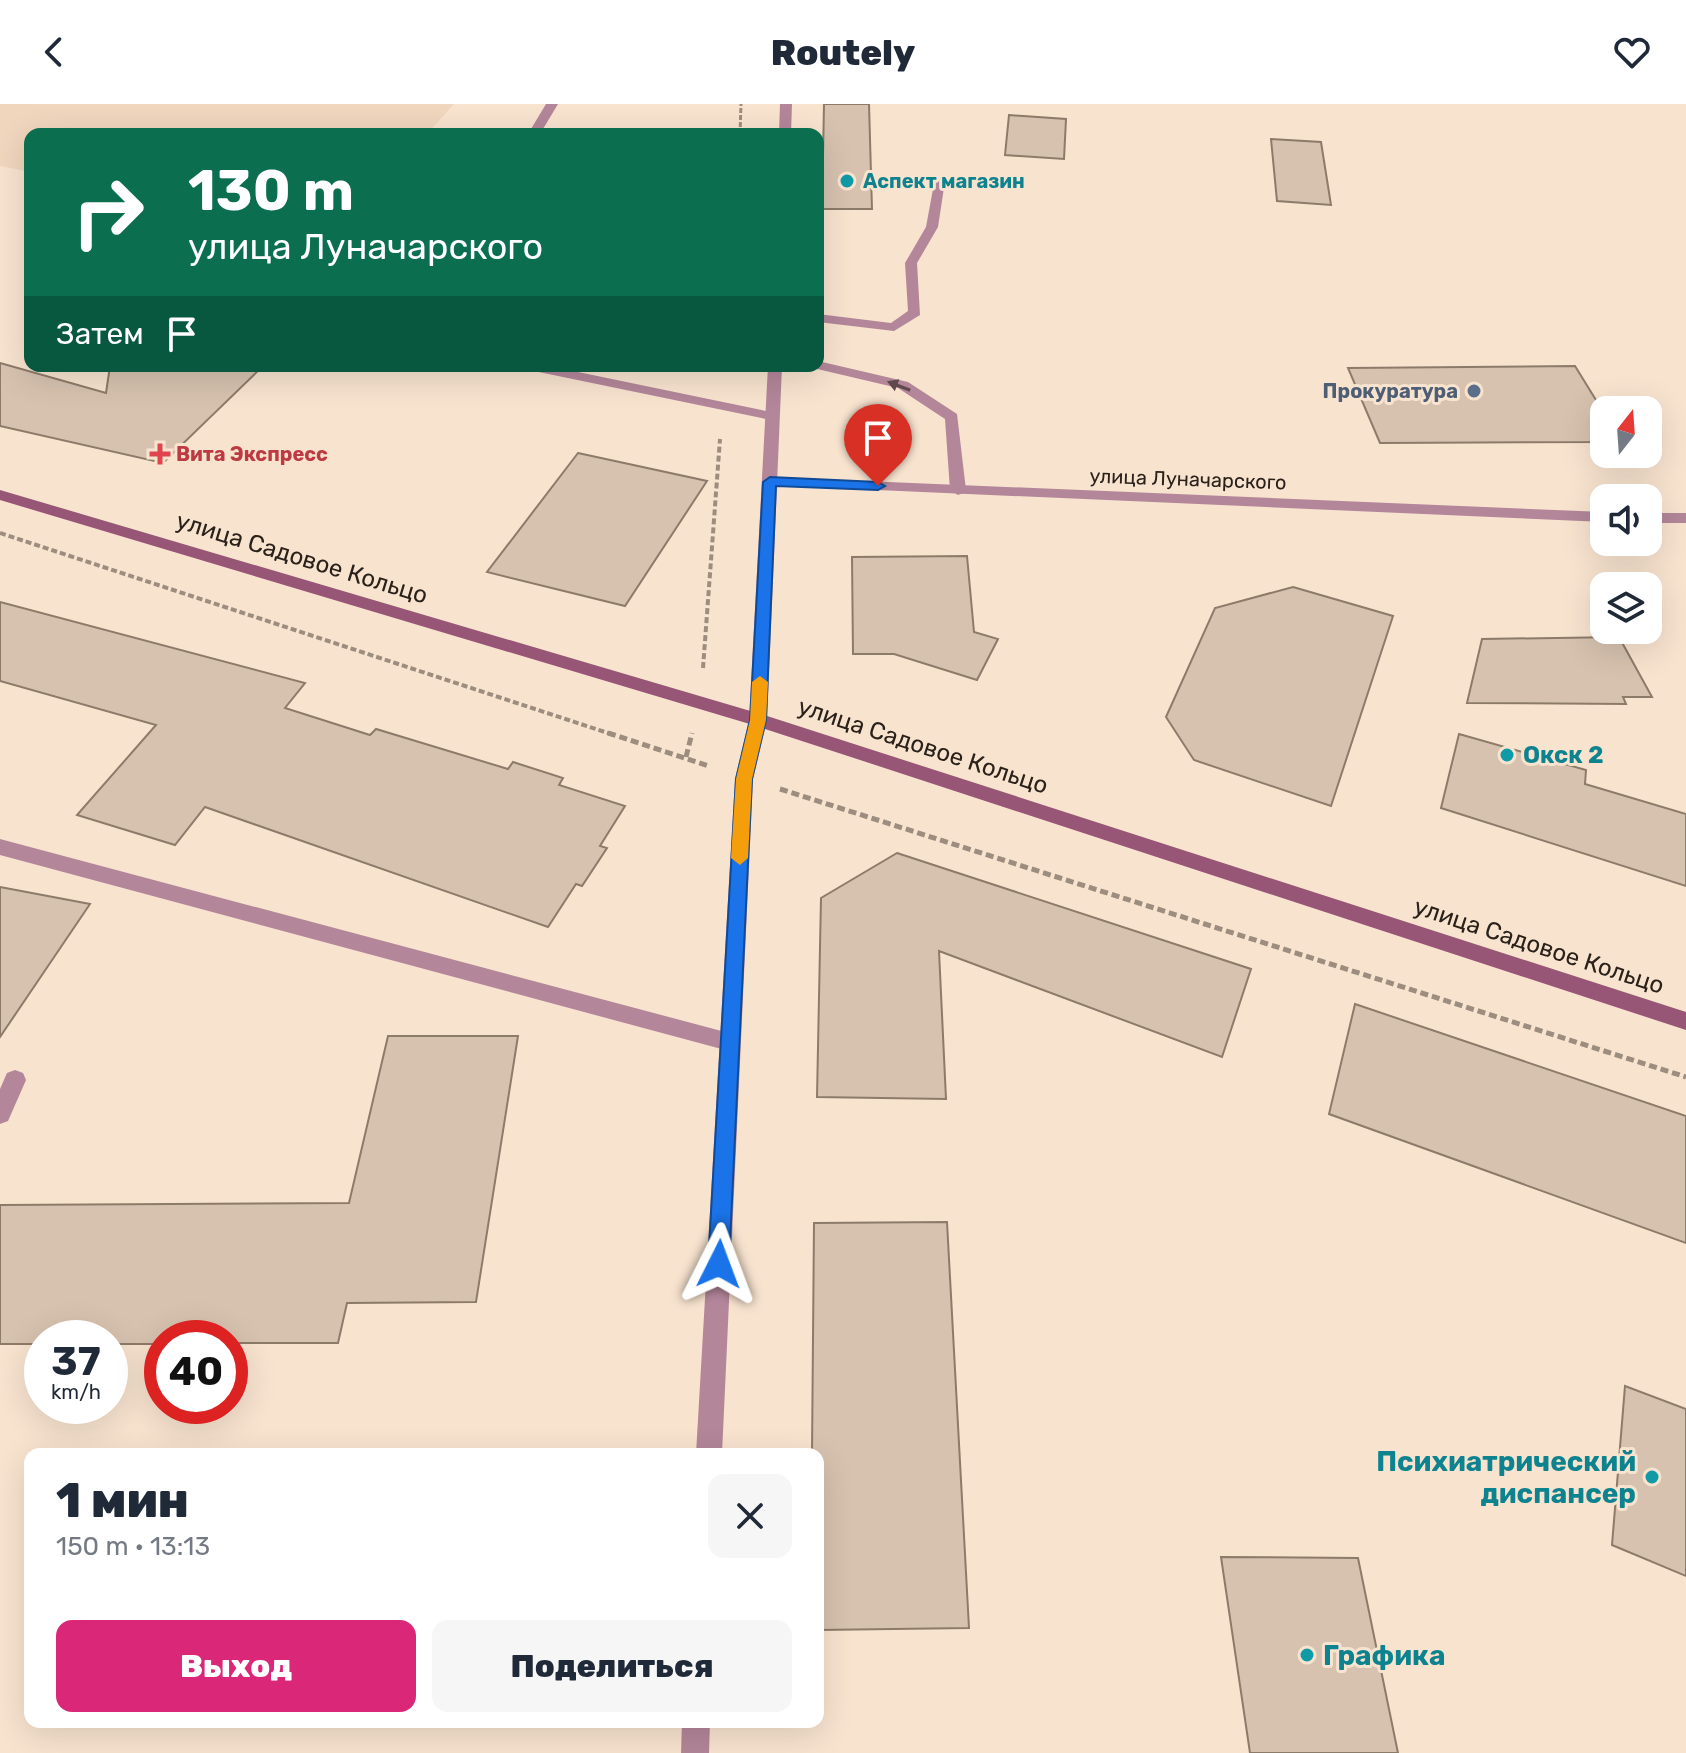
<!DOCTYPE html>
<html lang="ru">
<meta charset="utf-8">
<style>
:root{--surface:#fff;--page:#f6f6f7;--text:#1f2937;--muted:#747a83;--accent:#db2777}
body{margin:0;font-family:Rubik,sans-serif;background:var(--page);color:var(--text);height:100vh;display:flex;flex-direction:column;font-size:30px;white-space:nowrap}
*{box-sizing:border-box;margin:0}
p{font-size:26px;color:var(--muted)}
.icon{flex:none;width:44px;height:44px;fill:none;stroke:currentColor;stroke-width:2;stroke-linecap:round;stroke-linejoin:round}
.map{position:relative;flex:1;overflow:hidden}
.sheet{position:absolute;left:24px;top:1344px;width:800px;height:280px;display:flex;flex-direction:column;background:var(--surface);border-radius:16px;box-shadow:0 8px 32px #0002}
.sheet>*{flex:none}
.top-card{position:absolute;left:24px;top:24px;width:800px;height:244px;border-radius:16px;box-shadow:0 8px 32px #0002;background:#0b6e4f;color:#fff;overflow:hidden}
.needle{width:52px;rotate:17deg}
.fabs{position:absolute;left:1590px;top:292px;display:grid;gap:16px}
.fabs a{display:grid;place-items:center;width:72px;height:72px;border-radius:16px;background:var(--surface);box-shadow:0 8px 32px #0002;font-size:40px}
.speed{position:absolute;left:24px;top:1216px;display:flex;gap:16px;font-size:40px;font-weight:700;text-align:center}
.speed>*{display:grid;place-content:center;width:104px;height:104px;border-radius:50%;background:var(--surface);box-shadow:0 8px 32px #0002;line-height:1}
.speed small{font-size:20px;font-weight:400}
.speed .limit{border:12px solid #d22;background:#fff;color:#111}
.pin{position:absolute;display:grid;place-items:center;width:68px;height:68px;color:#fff;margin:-82px -34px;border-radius:50% 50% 50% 0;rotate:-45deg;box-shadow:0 0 8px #0007}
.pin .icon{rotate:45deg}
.me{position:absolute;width:88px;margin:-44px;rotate:3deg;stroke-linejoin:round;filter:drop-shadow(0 0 6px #0008)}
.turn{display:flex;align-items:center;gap:28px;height:168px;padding:0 32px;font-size:36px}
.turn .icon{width:104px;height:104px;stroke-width:2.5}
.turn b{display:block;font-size:56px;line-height:68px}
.then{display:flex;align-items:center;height:76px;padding:0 32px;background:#0003;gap:16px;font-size:30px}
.round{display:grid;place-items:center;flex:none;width:84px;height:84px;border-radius:16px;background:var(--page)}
.summary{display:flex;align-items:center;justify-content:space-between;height:136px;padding:0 32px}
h1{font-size:48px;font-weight:800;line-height:60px}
.action{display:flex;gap:16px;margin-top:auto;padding:16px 32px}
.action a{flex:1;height:92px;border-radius:16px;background:var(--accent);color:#fff;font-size:32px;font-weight:800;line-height:92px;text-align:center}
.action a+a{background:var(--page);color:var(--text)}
header{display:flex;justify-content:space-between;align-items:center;height:104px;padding:0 32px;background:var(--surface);font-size:36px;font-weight:800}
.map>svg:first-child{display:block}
</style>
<header><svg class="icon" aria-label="back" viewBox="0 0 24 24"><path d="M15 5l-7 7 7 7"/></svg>Routely<svg class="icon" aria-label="heart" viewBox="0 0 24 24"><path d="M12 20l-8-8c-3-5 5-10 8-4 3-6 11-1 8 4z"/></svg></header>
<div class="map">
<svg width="1686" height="1649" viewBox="0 0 1686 1649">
<rect width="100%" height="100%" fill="#f8e3cf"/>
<polygon fill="#f1d6be" points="0,0 454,0 427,30 30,30 30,68 0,62"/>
<g fill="#d7c2af" stroke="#8d7b69" stroke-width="2">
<polygon points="824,0 869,0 872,105 822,105"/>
<polygon points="1009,11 1066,15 1064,55 1005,51"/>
<polygon points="1271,35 1321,38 1331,101 1277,97"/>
<polygon points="0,259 106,289 110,262 263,262 163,359 0,322"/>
<polygon points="1575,262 1604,309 1604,338 1380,339 1348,264"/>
<polygon points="578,349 707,377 625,502 487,468"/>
<polygon points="967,452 974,528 998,535 977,576 894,550 853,550 852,453"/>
<polygon points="1293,483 1393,512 1331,702 1194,656 1166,613 1215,504"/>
<polygon points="0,498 305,579 285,604 370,631 376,625 508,665 513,658 563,674 559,681 625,702 600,742 607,744 582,782 576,780 548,823 205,703 175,741 77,711 156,621 0,577"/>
<polygon points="1619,533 1652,593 1623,593 1626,600 1467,599 1482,535"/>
<polygon points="1459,630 1586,666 1585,680 1686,710 1686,782 1441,704"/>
<polygon points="897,749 1251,865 1222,953 939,847 946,995 817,993 821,794"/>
<polygon points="0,783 90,800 0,933"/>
<polygon points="1355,900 1686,1012 1686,1139 1329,1010"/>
<polygon points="388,932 518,932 476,1198 347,1199 338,1239 230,1239 230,1234 162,1234 162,1240 110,1240 110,1234 42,1234 42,1240 0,1240 0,1101 349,1099"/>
<polygon points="947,1118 969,1524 818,1526 818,1350 812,1350 814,1119"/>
<polygon points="1625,1282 1686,1305 1686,1472 1612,1441"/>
<polygon points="1221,1453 1358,1454 1398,1649 1250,1649"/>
</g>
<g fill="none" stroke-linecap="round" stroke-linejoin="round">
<polyline stroke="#9d8d7f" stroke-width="3" stroke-dasharray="5 2" stroke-linecap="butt" points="740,30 741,0"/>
<g stroke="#9d8d7f" stroke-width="4" stroke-dasharray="6 3" stroke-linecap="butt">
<polyline points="0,429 614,631"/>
<polyline points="703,564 720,335"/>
</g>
<g stroke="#9d8d7f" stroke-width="5" stroke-dasharray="8 4" stroke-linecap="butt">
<polyline points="608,629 709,662"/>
<polyline points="686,653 692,629"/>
<polyline points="780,685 1686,973"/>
</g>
<g fill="#b3869a" fill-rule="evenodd">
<polygon points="546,0 558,0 540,30 528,30"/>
<polygon points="935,74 945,77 938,123 917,159 920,211 894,227 818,218 818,210 891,219 908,207 905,159 926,123"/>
<polygon points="818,257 908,278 957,310 966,386 963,389 958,391 950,386 945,315 898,284 813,264 818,262"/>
<polygon points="522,262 549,262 771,308 778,312 771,316 529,266"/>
<polygon points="0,735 729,929 737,931 740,938 737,945 729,947 0,751"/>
<polygon points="15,966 23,969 26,976 8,1017 0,1020 0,985 7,969"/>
</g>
<g fill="#b3869a" fill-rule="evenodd">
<polygon points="770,373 1604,408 1604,418 765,381 762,378"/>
<rect x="1648" y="409" width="38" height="10"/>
</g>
<g fill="#b3869a" fill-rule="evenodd">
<polygon points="780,0 792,0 791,30 779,30"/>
<polygon points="768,262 782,262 767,616 753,675 722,1350 696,1350 735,675 749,616"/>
<polygon points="682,1618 710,1618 709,1649 681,1649"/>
</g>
<polygon fill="#975675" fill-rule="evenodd" points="0,386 764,611 1686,908 1686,926 753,621 0,396"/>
</g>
<defs><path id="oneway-solid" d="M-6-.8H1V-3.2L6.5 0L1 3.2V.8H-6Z" transform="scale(2)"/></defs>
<use fill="#60494d" href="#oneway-solid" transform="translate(899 282) rotate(-159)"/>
<polygon fill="#1a73e8" stroke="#114b97" stroke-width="2" points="770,373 878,378 885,382 878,386 776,382 766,616 752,675 729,1160 726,1167 719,1170 711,1167 708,1160 736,675 750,616 763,378"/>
<polygon fill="#f59e0b" points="760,572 768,578 766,616 752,675 748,754 740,761 731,754 736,675 750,616 752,578"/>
<g fill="#0f9aa8" stroke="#f8e3cf" stroke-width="3">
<circle cx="847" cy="77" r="8"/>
<circle cx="1507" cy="651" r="8"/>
<circle cx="1652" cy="1373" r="8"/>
<circle cx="1307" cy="1551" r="8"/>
</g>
<circle fill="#5c6f8a" stroke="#f8e3cf" stroke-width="3" cx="1474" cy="287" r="8"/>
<path fill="#e0444e" stroke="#f8e3cf" stroke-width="3" d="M156 338h8v8h8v8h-8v8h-8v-8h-8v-8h8z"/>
<g text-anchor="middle" stroke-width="6" stroke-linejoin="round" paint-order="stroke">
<g font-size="20" font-weight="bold" fill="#0d838f" stroke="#f8e3cf" text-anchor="start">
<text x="863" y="84">Аспект магазин</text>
</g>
<g font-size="20" font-weight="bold" fill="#4e5e75" stroke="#f8e3cf" text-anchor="end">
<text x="1458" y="294">Прокуратура</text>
</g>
<g font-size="20" font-weight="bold" fill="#be3a42" stroke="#f8e3cf" text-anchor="start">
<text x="176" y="357">Вита Экспресс</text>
</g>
<g font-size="20" fill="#29211a" stroke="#f8e3cf">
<text transform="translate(1188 375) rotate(2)" y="7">улица Луначарского</text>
</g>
<g font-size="24" fill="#29211a" stroke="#f8e3cf">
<text transform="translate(302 454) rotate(17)" y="8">улица Садовое Кольцо</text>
<text transform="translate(923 642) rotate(18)" y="8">улица Садовое Кольцо</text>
<text transform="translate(1539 842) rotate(18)" y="8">улица Садовое Кольцо</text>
</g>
<g font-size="24" font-weight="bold" fill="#0d838f" stroke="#f8e3cf" text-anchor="start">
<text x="1523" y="659">Окск 2</text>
</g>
<g font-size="28" font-weight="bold" fill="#0d838f" stroke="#f8e3cf" text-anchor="end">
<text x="1636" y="1367">Психиатрический<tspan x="1636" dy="32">диспансер</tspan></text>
<text x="1323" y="1561" text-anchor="start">Графика</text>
</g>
</g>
</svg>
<div class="fabs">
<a><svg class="needle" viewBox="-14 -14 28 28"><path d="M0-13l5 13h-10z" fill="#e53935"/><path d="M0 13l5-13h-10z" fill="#747a83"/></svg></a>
<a><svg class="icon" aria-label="sound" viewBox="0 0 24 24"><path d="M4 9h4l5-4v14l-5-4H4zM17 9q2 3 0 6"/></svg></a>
<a><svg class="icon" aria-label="layers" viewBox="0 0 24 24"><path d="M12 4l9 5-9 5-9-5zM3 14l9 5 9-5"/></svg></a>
</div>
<div class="speed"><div>37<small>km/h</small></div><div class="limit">40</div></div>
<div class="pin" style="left:878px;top:382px;background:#d93025"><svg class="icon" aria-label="arrive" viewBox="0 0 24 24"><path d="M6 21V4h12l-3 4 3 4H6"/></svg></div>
<svg class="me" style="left:719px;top:1160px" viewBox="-20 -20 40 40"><path d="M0-17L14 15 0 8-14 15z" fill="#1a73e8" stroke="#fff" stroke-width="4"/></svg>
<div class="top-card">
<div class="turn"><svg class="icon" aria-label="right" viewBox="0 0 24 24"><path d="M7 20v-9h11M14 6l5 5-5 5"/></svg><div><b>130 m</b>улица Луначарского</div></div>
<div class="then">Затем<svg class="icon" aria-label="arrive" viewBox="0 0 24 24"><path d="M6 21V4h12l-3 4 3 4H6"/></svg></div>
</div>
<section class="sheet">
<div class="summary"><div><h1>1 мин</h1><p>150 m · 13:13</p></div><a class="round"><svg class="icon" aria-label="close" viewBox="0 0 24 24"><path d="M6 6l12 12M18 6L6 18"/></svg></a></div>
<div class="action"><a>Выход</a><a>Поделиться</a></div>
</section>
</div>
